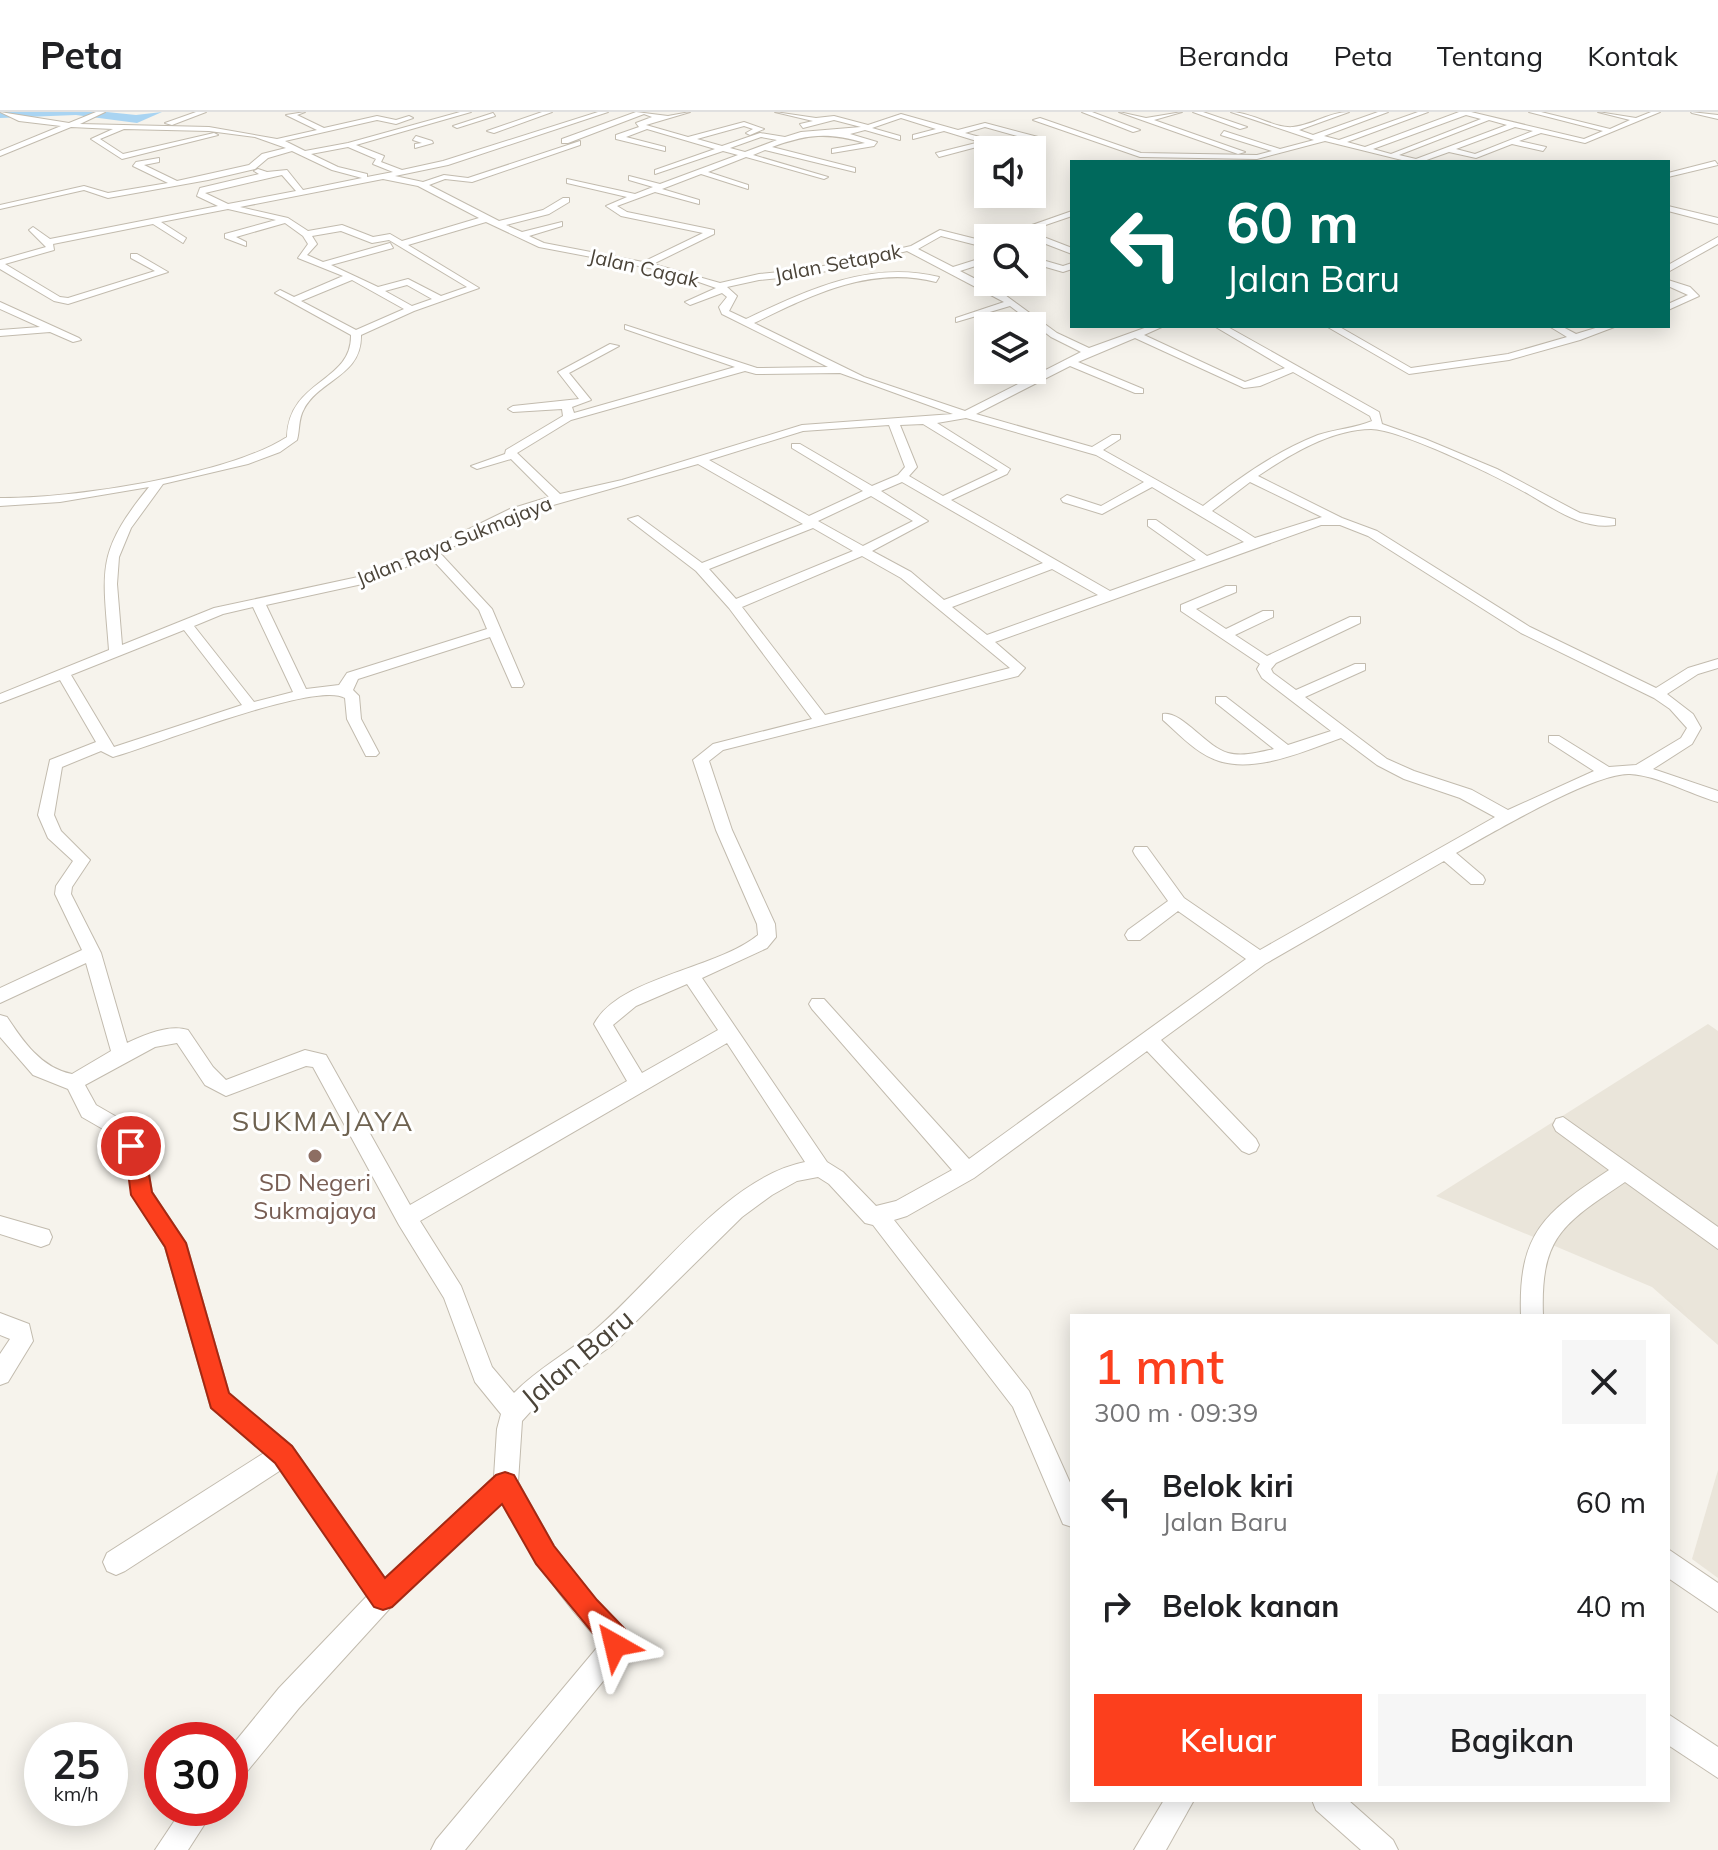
<!DOCTYPE html>
<html lang="id">
<meta charset="utf-8">
<style>
:root{--surface:#fff;--page:#f6f6f6;--text:#202124;--muted:#757577;--line:#e0e0e0;--accent:#fc3f1d}
body{margin:0;font-family:Mulish,sans-serif;background:var(--page);color:var(--text);height:100vh;display:flex;flex-direction:column;font-size:30px;white-space:nowrap}
*{box-sizing:border-box;margin:0}
p{font-size:26px;color:var(--muted)}
.icon{flex:none;width:44px;height:44px;fill:none;stroke:currentColor;stroke-width:2;stroke-linecap:round;stroke-linejoin:round}
.map{position:relative;flex:1;overflow:hidden}
.details{position:absolute;left:1070px;top:1202px;width:600px;height:488px;display:flex;flex-direction:column;background:var(--surface);border-radius:0px;box-shadow:0 4px 20px #0003}
.details>*{flex:none}
.guide{position:absolute;left:1070px;top:48px;width:600px;height:168px;border-radius:0px;box-shadow:0 4px 20px #0003;background:#00695c;color:#fff;overflow:hidden}
.buttons{position:absolute;left:974px;top:24px;display:grid;gap:16px}
.buttons a{display:grid;place-items:center;width:72px;height:72px;border-radius:0px;background:var(--surface);box-shadow:0 4px 20px #0003;font-size:40px}
.speed{position:absolute;left:24px;top:1610px;display:flex;gap:16px;font-size:40px;font-weight:700;text-align:center}
.speed>*{display:grid;place-content:center;width:104px;height:104px;border-radius:50%;background:var(--surface);box-shadow:0 4px 20px #0003;line-height:1}
.speed small{font-size:20px;font-weight:400}
.speed .limit{border:12px solid #d22;background:#fff;color:#111}
.pin{position:absolute;display:grid;place-items:center;width:68px;height:68px;color:#fff;margin:-34px;border:4px solid #fff;border-radius:50%;box-shadow:0 2px 8px #0007}
.me{position:absolute;width:88px;margin:-44px;rotate:323deg;stroke-linejoin:round;filter:drop-shadow(0 0 6px #0008)}
.turn{display:flex;align-items:center;gap:28px;height:168px;padding:0 24px;font-size:36px}
.turn .icon{width:104px;height:104px;stroke-width:2.5}
.turn b{display:block;font-size:56px;line-height:68px}
.round{display:grid;place-items:center;flex:none;width:84px;height:84px;border-radius:0px;background:var(--page)}
.summary{display:flex;align-items:center;justify-content:space-between;height:136px;padding:0 24px}
h1{font-size:48px;font-weight:600;line-height:60px;color:var(--accent)}
.primary-button{display:flex;gap:16px;margin-top:auto;padding:16px 24px}
.primary-button a{flex:1;height:92px;border-radius:0px;background:var(--accent);color:#fff;font-size:32px;font-weight:600;line-height:92px;text-align:center}
.primary-button a+a{background:var(--page);color:var(--text)}
ul{padding:0;list-style:none}
li{display:flex;align-items:center;gap:24px;height:104px;padding:0 24px}
li div{flex:1}
li b{display:block;font-size:30px}
li em{font-style:normal}
header{display:flex;align-items:center;gap:48px;box-sizing:border-box;height:112px;padding:0 40px;background:var(--surface);border-bottom:2px solid var(--line)}
header strong{font-size:38px}
nav{display:flex;gap:44px;margin-inline-start:auto;font-size:28px}
.map>svg:first-child{display:block}
</style>
<header>
<strong>Peta</strong>
<nav><a>Beranda</a><a>Peta</a><a>Tentang</a><a>Kontak</a></nav>
</header>
<div class="map">
<svg width="1718" height="1738" viewBox="0 0 1718 1738">
<rect width="100%" height="100%" fill="#f6f3ec"/>
<g fill="#eae5da">
<polygon points="1708,912 1718,919 1718,1233 1652,1175 1436,1084"/>
<polygon points="1718,1358 1718,1466 1692,1447"/>
</g>
<g fill="none" stroke-linecap="round" stroke-linejoin="round">
<polygon fill="#a9d4f2" fill-rule="evenodd" points="0,0 107,0 136,3 162,0 137,11 76,3 0,6"/>
<defs>
<g id="minor">
<path d="M0 0 69 11 96 0H105L80 12 209 15 277 27 317 18 286 3 305 0 297 3 324 16 377 4 396 8 409 4 413 6 396 12 377 8 285 29 305 39 348 31 460 0H471L356 33 384 44 381 50 402 58 443 49 598 0H608L448 53 395 64 423 70 444 63 468 66 580 29V33L472 70 445 67 429 73 499 109 543 98 563 86H569V90L549 102 506 113 522 120 562 110V114L529 124 544 131 643 150 703 121 621 104 606 94 627 85 567 71V67L635 82 653 75 629 68V64L660 72 738 43 723 39 655 62V58L715 37 647 17 626 25 665 35V39L616 27V23L639 15 636 11 652 5 644 2 568 31H562V27L636 0 668 4 690 0 646 13 688 25 744 10 764 17 750 23 746 21 753 17 744 14 697 27 722 34 760 21 785 25 801 20 861 15 834 8 803 16 800 12 813 9 775 0 816 6 834 4 868 13 901 2 958 18 985 11 1038 25 1035 29 985 15 965 21 1009 33V37L988 32 939 45 936 41 980 30 944 19 913 27V23L936 17 901 6 872 16 900 24V28L865 18 850 22 877 30 874 34 832 41V37L865 31C828 20 808 22 772 35L855 56V60L765 38 753 43 828 65 824 67 746 45 708 60 748 73V77L701 62 662 77 699 88V92L655 80 617 94 627 100 714 118V122L653 152 720 171 759 162 810 157 911 134 940 118 988 130V136L941 124 918 137 953 155 988 144V150L960 159 993 176 1016 170H1031L1001 180 1057 221 1089 236 1150 214H1164L1144 223 1245 270 1285 256 1214 214H1226L1379 300 1382 312 1425 327 1497 357 1580 401 1615 407V413C1584 418 1556 398 1530 383 1503 367 1400 317 1371 317 1332 317 1289 343 1258 364L1342 406 1377 419 1530 515 1656 576 1688 556 1718 547V556L1698 562 1667 582 1693 602 1701 616 1692 632 1653 657 1718 679V690C1689 682 1660 664 1630 662 1595 660 1490 722 1456 741L1483 764 1485 768 1483 772H1471L1444 749 1265 852 1161 928 1256 1027 1259 1033 1256 1039 1249 1042 1242 1039 1147 939 974 1066 907 1104 894 1108 1029 1279 1072 1375V1415L1063 1412 1013 1295 873 1113 865 1111 829 1072 818 1065 797 1069 772 1083 742 1105 611 1234 550 1278 522 1309 518 1370 554 1434 597 1489 625 1518 629 1527 622 1546 465 1738H431L436 1728 601 1531C560 1487 531 1443 502 1391L392 1494 299 1596 240 1668 230 1672V1636L279 1576 367 1484 281 1358 125 1459 116 1463 107 1459 103 1450 107 1441 264 1341 211 1296 165 1135 132 1083 126 1045 115 1024 82 1005 68 977 33 963 0 925V903L7 905C23 929 41 956 72 962L111 939 86 851 0 891V876L82 838 55 782 56 774 73 749 48 726 38 703 50 648 96 630 60 568 0 591V582L109 538C103 458 95 441 149 375L60 390 0 394V386C72 387 228 363 287 325 289 267 352 271 351 223L275 181 280 178 294 185 343 164 298 146 308 132 303 124 285 111 236 125 246 130V134L225 126V122L276 108 228 97 161 110 186 126 183 131 153 112 53 132 54 138 5 152 60 185 68 186 155 159 131 146V142H137L168 160 68 192 54 189 0 157V148L46 135 29 118 33 115 50 127 218 94 197 84 200 76 259 62 254 59 258 57 267 60 287 58 303 78 362 66 332 58 292 39 268 46 255 57 208 68 108 86 84 78 0 97V93L84 74 108 81 168 71 133 54 136 50 159 46V50L144 53 177 69 249 53 262 42 286 36 255 25 209 19 124 17 100 27 123 42 214 21 218 23 122 47 91 27 113 17 71 15 0 44V39L61 14 19 9ZM761 25 777 28 745 40 730 36ZM348 35 376 47 373 52 393 60 367 65V62L338 55 311 42ZM282 63 296 79 228 92 205 81ZM383 67 418 74 479 106 402 129 390 122 373 125 342 113 308 119 288 106 240 95ZM486 110 539 135 670 160 716 176 685 190 690 193 722 181 727 185 719 195 722 202 828 255 757 256 625 213V217L735 255 574 301 572 295 591 288 569 261 619 234 610 232 558 260 579 287 513 294 508 297 513 300 562 297 563 304 506 338 505 342 471 354 477 357 511 347 549 385 510 397 428 437 358 465 214 496 122 533 117 472 119 445 131 416 163 372 248 352 280 340 297 328C300 318 298 307 304 297 320 267 362 264 361 223L414 199 479 176 408 133ZM341 119 372 131 389 128 467 175 441 184 408 167 378 175 331 153 393 136 390 131 323 150 307 143 317 132 312 124ZM907 139 1004 190 956 206V210L1010 194 1051 225 1081 240 965 299 864 265 754 211C812 183 871 153 936 170L939 165C870 148 808 178 746 207L729 199 737 184 727 175 759 168 810 163ZM352 168 404 197 356 218 301 189ZM407 173 432 187 412 194 385 179ZM1135 226 1244 276 1260 274 1293 260 1370 304 1372 309C1356 316 1336 317 1318 323 1275 340 1239 366 1203 394L1103 338 1120 327V323H1112L1092 335 976 302 1070 254 1135 281H1143V277L1078 250ZM745 259 756 262 840 261 953 302 802 313 622 368 560 382 517 341 571 308ZM966 306 1096 343 1144 370 1101 394 1067 383 1061 387 1063 390 1102 402 1152 375 1244 430 1207 444 1156 408H1148V414L1196 448 1110 479 951 388 1007 362 1010 357 937 311ZM923 312 998 358 943 384 909 364 917 355 900 313ZM889 313 905 355 898 363 872 374 800 332H792V336L863 379 809 404 709 348 803 319ZM698 352 803 412 702 451 638 404 628 407 696 459 729 496 812 607 713 632 693 648 716 718 757 812 758 823C717 857 619 865 594 912L627 969 410 1093 326 943 305 938 226 968 213 955 188 918C169 912 144 923 127 931L101 841 71 782 72 775 90 748 61 719 54 703 62 655 101 639 113 645C153 634 317 568 345 586L347 607 366 644H376L379 641 361 607 359 584 353 578 358 567 490 525 512 575H522L524 572 492 497 440 441 518 403ZM902 370 1043 451 944 488 911 460 872 439 928 409 881 379ZM1250 370 1322 405 1255 426 1212 399ZM871 384 913 409 863 434 818 409ZM1321 413H1340L1368 424 1521 521 1654 586 1670 597 1687 616 1681 626 1636 653 1609 655 1559 624H1549V630L1594 659 1508 698 1472 678 1414 659 1387 647 1305 585 1365 558V552H1355L1296 578 1273 561 1271 557 1276 551 1360 511V505H1350L1267 544 1235 523 1273 505V499H1263L1226 517 1196 497 1236 480V474H1226L1181 493V499L1260 552 1257 557 1262 566 1331 619 1288 633 1226 585H1216V591L1274 637C1260 640 1243 645 1228 641 1206 635 1182 599 1163 602V608C1180 623 1197 642 1219 649 1256 661 1305 639 1341 626L1377 653 1404 667 1460 686 1495 705 1260 838 1184 786 1147 735H1135L1133 739 1135 743 1168 789 1128 818 1125 823 1128 828H1140L1178 799 1246 847 969 1047 824 887H812L809 892 812 897 952 1058 896 1089 876 1094 843 1060 827 1050 702 866 767 836 776 825 775 812 732 718 709 649 723 638 1018 564 1025 556 995 530ZM813 416 853 439 736 487 709 457ZM862 444 901 466 1010 556 825 603 742 495ZM430 445 479 498 487 517 347 561 339 573 306 577 266 493 367 471ZM1052 457 1098 483 987 523 952 495ZM253 495 293 580 254 590 194 514 223 502ZM184 518 242 593 114 635 71 563ZM687 872 718 918 642 961 613 913 636 894ZM177 931 205 973 226 984 306 954 313 955 399 1113 444 1186 475 1270 501 1302 497 1317 494 1365 385 1466 292 1334 229 1281 186 1131 152 1080 146 1045 129 1012 96 993 85 973 155 935ZM727 931 805 1050C727 1065 655 1167 596 1217 570 1240 538 1256 514 1281L492 1255 461 1174 420 1109Z"/>
<polygon points="196,0 206,0 172,13 165,11"/>
<polygon points="542,0 552,0 494,21 487,19"/>
<polygon points="1082,0 1092,0 1140,18 1133,20"/>
<polygon points="1119,0 1146,6 1182,0 1154,8 1245,40 1238,42"/>
<polygon points="1193,0 1203,0 1247,15 1240,17"/>
<path d="M1231 0C1251 0 1276 17 1293 15 1313 13 1329 0 1349 0L1299 18 1313 23 1378 0H1388L1324 24 1339 28 1418 0H1428L1347 30 1365 35 1459 0H1471L1584 27 1603 19 1529 0H1541L1610 17 1630 8 1598 0 1636 6 1651 0H1660L1585 31 1541 21 1519 29 1546 35 1543 39 1512 32 1476 46 1449 40 1421 50H1410L1325 29 1257 47 1140 45 1033 8 1040 6 1141 41 1257 43 1272 39 1221 23 1224 19 1280 37 1314 28ZM1466 3 1481 7 1391 42 1373 37ZM1489 8 1507 13 1416 47 1399 43ZM1515 15 1533 19 1475 42 1456 37Z"/>
<polygon points="1691,0 1718,3 1718,7 1692,1"/>
<polygon points="493,1 495,4 457,16 453,14"/>
<polygon points="416,24 432,29 433,31 415,36 415,32 422,31 413,28"/>
<polygon points="1715,49 1718,53 1668,65 1668,61"/>
<polygon points="1668,94 1718,106 1718,112 1668,99"/>
<polygon points="1072,99 1072,104 1028,119 1072,136 1072,142 1020,122 995,126"/>
<polygon points="1718,125 1718,132 1668,160 1668,153"/>
<polygon points="1032,145 1063,154 1072,151 1072,157 1063,160 1032,151"/>
<polygon points="1668,168 1690,175 1699,184 1668,198 1668,192 1688,183 1668,174"/>
<polygon points="0,190 79,226 81,228 73,230 50,220 0,224 0,218 40,215 0,197"/>
<polygon points="1326,214 1338,214 1411,256 1508,242 1567,225 1549,214 1561,214 1576,222 1602,214 1617,214 1580,228 1509,248 1409,262"/>
<path d="M1563 1005 1718 1115V1137L1625 1070C1563 1112 1540 1124 1543 1204H1521C1518 1121 1544 1101 1609 1058L1556 1019 1553 1013 1556 1007Z"/>
<polygon points="0,1104 49,1118 52,1125 49,1132 41,1135 0,1122"/>
<polygon points="0,1201 29,1212 33,1229 8,1270 0,1273 0,1242 10,1227 0,1223"/>
<polygon points="1668,1437 1718,1471 1718,1500 1668,1466"/>
<polygon points="1668,1602 1718,1635 1718,1666 1668,1633"/>
<polygon points="1164,1688 1194,1688 1166,1738 1134,1738"/>
<polygon points="1312,1688 1348,1688 1393,1728 1398,1738 1361,1738 1316,1698"/>
<polygon points="183,1696 215,1696 188,1738 155,1738"/>
</g>
</defs>
<use href="#minor" stroke="#c2bbae" stroke-width="2"/>
<use href="#minor" fill="#fff" fill-rule="evenodd"/>
</g>
<polygon fill="#fc3f1d" stroke="#a42913" stroke-width="2" points="131,1025 138,1028 146,1045 152,1080 186,1131 229,1281 292,1334 385,1466 496,1363 505,1360 514,1363 554,1434 597,1488 626,1518 630,1527 625,1542 615,1546 606,1542 602,1532 536,1452 502,1392 392,1495 383,1498 374,1495 275,1351 211,1296 165,1135 131,1083 126,1045 121,1034 124,1028"/>
<circle fill="#8d6e63" stroke="#fff" stroke-width="3" cx="315" cy="1044" r="8"/>
<g text-anchor="middle" stroke-width="6" stroke-linejoin="round" paint-order="stroke">
<g font-size="20" fill="#4b4439" stroke="#fff">
<text transform="translate(838 151) rotate(-11)" y="7">Jalan Setapak</text>
<text transform="translate(644 156) rotate(13)" y="7">Jalan Cagak</text>
<text transform="translate(454 429) rotate(-22)" y="7">Jalan Raya Sukmajaya</text>
</g>
<g font-size="24" fill="#785e54" stroke="#fff">
<text x="315" y="1079">SD Negeri<tspan x="315" dy="28">Sukmajaya</tspan></text>
</g>
<g font-size="28" letter-spacing="2" fill="#6e6250" stroke="#fff">
<text x="323" y="1019">SUKMAJAYA</text>
</g>
<g font-size="28" fill="#4b4439" stroke="#fff">
<text transform="translate(577 1246) rotate(-40)" y="10">Jalan Baru</text>
</g>
</g>
</svg>
<div class="buttons">
<a><svg class="icon" aria-label="sound" viewBox="0 0 24 24"><path d="M4 9h4l5-4v14l-5-4H4zM17 9q2 3 0 6"/></svg></a>
<a><svg class="icon" aria-label="search" viewBox="0 0 24 24"><circle cx="10" cy="10" r="6"/><path d="M15 15l6 6"/></svg></a>
<a><svg class="icon" aria-label="layers" viewBox="0 0 24 24"><path d="M12 4l9 5-9 5-9-5zM3 14l9 5 9-5"/></svg></a>
</div>
<div class="speed"><div>25<small>km/h</small></div><div class="limit">30</div></div>
<div class="pin" style="left:131px;top:1034px;background:#d93025"><svg class="icon" aria-label="arrive" viewBox="0 0 24 24"><path d="M6 21V4h12l-3 4 3 4H6"/></svg></div>
<svg class="me" style="left:615px;top:1533px" viewBox="-20 -20 40 40"><path d="M0-17L14 15 0 8-14 15z" fill="#fc3f1d" stroke="#fff" stroke-width="4"/></svg>
<div class="guide">
<div class="turn"><svg class="icon" aria-label="left" viewBox="0 0 24 24"><path d="M17 20v-9H6M10 6l-5 5 5 5"/></svg><div><b>60 m</b>Jalan Baru</div></div>
</div>
<section class="details">
<div class="summary"><div><h1>1 mnt</h1><p>300 m · 09:39</p></div><a class="round"><svg class="icon" aria-label="close" viewBox="0 0 24 24"><path d="M6 6l12 12M18 6L6 18"/></svg></a></div>
<ul>
<li><svg class="icon" aria-label="left" viewBox="0 0 24 24"><path d="M17 20v-9H6M10 6l-5 5 5 5"/></svg><div><b>Belok kiri</b><p>Jalan Baru</p></div><em>60 m</em></li>
<li><svg class="icon" aria-label="right" viewBox="0 0 24 24"><path d="M7 20v-9h11M14 6l5 5-5 5"/></svg><div><b>Belok kanan</b></div><em>40 m</em></li>
</ul>
<div class="primary-button"><a>Keluar</a><a>Bagikan</a></div>
</section>
</div>
